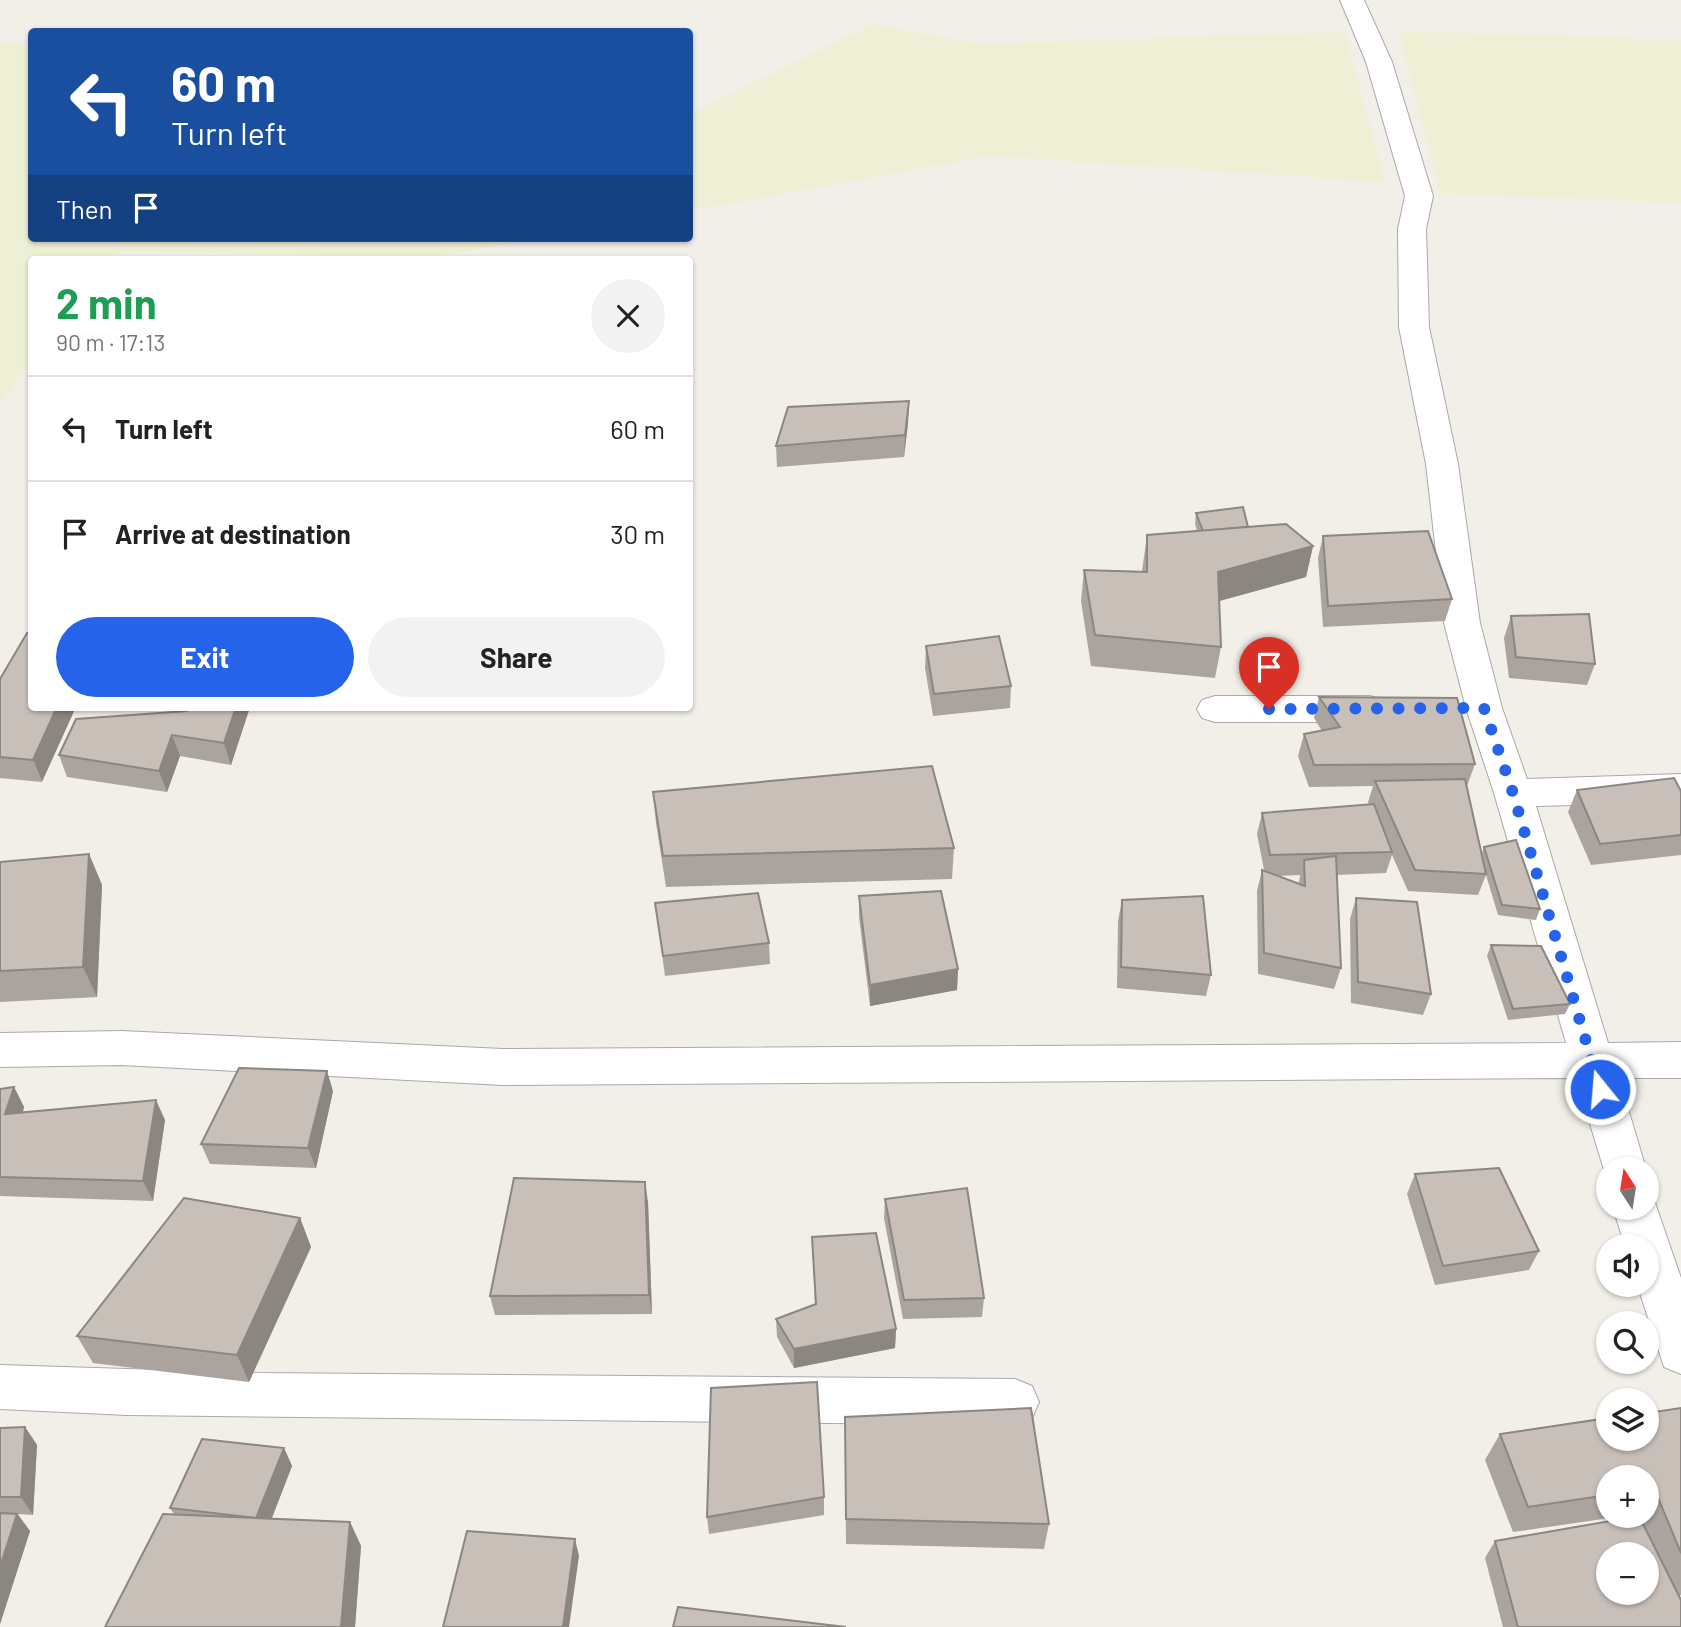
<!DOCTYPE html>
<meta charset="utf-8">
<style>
:root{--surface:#fff;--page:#f2f2f2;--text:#222;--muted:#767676;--line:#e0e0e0;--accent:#2563eb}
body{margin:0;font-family:Barlow,sans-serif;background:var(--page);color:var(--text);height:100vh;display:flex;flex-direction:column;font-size:26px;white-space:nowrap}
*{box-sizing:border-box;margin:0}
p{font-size:23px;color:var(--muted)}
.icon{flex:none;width:38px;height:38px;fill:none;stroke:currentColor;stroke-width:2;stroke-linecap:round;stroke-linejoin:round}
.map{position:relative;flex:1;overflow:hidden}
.details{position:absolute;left:28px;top:256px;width:665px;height:455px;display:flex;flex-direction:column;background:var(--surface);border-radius:7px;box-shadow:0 2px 5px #0004}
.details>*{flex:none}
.guide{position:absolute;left:28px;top:28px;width:665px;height:214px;border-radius:7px;box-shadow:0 2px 5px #0004;background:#1a4fa0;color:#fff;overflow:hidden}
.needle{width:46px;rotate:348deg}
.tools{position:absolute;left:1596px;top:1157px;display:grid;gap:14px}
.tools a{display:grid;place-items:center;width:63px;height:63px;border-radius:50%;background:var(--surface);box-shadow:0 2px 5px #0004;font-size:35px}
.pin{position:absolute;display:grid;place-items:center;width:60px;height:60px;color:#fff;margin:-72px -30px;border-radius:50% 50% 50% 0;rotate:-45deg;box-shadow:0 0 7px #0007}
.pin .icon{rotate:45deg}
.me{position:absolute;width:77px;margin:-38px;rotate:343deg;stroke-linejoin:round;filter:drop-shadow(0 0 5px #0008)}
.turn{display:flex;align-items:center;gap:24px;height:147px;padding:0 28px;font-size:32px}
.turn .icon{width:91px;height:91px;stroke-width:2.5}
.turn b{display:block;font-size:49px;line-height:60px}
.then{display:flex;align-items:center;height:66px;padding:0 28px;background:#0003;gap:14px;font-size:26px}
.round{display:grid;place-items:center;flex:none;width:74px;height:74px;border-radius:37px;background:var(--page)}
.head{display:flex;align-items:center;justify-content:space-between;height:119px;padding:0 28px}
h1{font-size:42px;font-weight:700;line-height:52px;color:#1e9e55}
.primary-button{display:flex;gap:14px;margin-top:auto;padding:14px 28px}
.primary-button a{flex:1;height:80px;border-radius:42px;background:var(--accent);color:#fff;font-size:28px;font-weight:700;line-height:80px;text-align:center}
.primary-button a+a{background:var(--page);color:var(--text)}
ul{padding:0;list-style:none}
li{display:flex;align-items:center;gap:21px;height:105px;padding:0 28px;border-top:2px solid var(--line)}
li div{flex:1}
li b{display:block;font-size:26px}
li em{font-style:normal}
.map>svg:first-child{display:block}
</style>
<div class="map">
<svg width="1681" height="1627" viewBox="0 0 1681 1627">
<rect width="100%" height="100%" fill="#f2efe9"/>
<g fill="#eef0d5">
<polygon points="873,24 979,44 1345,32 1385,182 989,156 690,211 690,114"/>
<polygon points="1399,31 1681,40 1681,203 1440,193"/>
<polygon points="0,41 31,47 32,238 541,238 429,258 121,251 114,259 32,259 31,363 0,403"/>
</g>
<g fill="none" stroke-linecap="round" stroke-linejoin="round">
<defs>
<g id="street">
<polygon points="1340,0 1364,0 1392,62 1433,196 1426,229 1429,327 1458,464 1480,623 1502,708 1527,779 1681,774 1681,802 1536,806 1608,1043 1681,1042 1681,1078 1619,1078 1646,1169 1608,1169 1608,1183 1576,1078 503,1085 121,1065 0,1067 0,1033 121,1031 503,1049 1566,1043 1494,793 1466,708 1444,623 1426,464 1399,327 1398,229 1405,196 1366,62"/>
<polygon points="1215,696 1370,696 1383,700 1388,709 1383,718 1370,722 1215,722 1202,718 1197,709 1202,700"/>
<polygon points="1647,1192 1652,1194 1681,1278 1681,1374 1664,1367 1637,1284 1647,1284 1647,1246 1625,1246 1613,1208 1647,1208"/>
<polygon points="0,1365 254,1373 1015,1379 1032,1386 1039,1402 1032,1418 1015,1425 127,1415 0,1409"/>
</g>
</defs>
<use href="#street" stroke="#a9a9a9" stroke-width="2"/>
<use href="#street" fill="#fff" fill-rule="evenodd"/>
</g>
<g fill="#aba49e" fill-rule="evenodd">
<polygon points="909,401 908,423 904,457 777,467 776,446"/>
<polygon points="1196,513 1313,546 1306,577 1219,601 1221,647 1215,678 1091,666 1081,601 1084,570 1142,571 1147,535 1197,531 1195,524"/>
<polygon points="1323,536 1452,599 1445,621 1323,627 1318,558"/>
<polygon points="1511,616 1595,664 1587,685 1509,678 1504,638"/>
<polygon points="926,646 1011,686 1010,708 933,716 925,668"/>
<polygon points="0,679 42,782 0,778"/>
<path d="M1319 697 1475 764 1467 786 1482 853 1484 847 1540 909 1536 920 1498 915 1486 875 1478 895 1408 891 1392 855 1386 873 1336 875 1341 968 1334 989 1258 974 1257 891 1262 870H1264L1257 834 1262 813 1370 805 1368 802 1373 786 1309 787 1298 756 1304 734 1322 731 1314 718ZM1300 875 1299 883 1279 876Z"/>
<polygon points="250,707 231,765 180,756 167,792 67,777 59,755"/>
<polygon points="1577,790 1681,791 1681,855 1591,865 1568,812"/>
<polygon points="653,792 954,848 952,879 666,887 656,823"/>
<polygon points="89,854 102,885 97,997 0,1002 0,862"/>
<polygon points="859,896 958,969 957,990 870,1006 859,917"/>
<polygon points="1356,898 1431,994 1423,1015 1351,1003 1350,919"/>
<polygon points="1122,900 1211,975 1206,996 1117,988 1118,921"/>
<polygon points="655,903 769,943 770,964 665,976"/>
<polygon points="1491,945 1570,1004 1565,1014 1508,1020 1487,956"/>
<polygon points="14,1087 24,1107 23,1113 165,1120 153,1201 0,1196 0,1089"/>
<polygon points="333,1091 316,1168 210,1164 201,1144"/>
<polygon points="1415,1174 1539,1251 1529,1270 1435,1285 1407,1194"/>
<polygon points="885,1199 984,1298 982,1317 903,1319 884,1218"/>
<polygon points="648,1202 652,1314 495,1315 490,1296"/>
<polygon points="300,1218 311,1247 249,1382 93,1363 77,1336"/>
<polygon points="812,1237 896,1329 895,1348 794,1368 777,1337 776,1319 815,1304"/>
<polygon points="1681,1408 1681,1595 1679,1596 1681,1627 1503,1627 1485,1558 1495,1541 1637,1517 1637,1516 1647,1516 1647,1477 1608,1477 1608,1516 1624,1516 1513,1532 1485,1460 1500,1434"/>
<polygon points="845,1417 1049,1524 1044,1549 846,1544"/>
<polygon points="25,1427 37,1445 33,1515 18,1514 30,1531 0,1624 0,1428"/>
<polygon points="284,1448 292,1466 272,1518 350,1522 361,1546 355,1627 105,1627 174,1514 170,1508"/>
<polygon points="824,1497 824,1515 709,1534 707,1517"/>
</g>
<g fill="#8b8681">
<polygon points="909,401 908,423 904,457 905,435"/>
<polygon points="1313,546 1306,577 1212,603 1218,572"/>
<polygon points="57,707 76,707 42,782 33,760"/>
<polygon points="236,707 250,707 231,765 224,743"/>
<polygon points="172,735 180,756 167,792 159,771"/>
<polygon points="89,854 102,885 97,997 83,967"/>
<polygon points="958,969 957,990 870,1006 870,985"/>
<polygon points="327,1071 333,1091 316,1168 308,1148"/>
<polygon points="14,1087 24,1107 16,1134 5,1114"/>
<polygon points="156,1100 165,1120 153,1201 143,1181"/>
<polygon points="645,1182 648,1202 652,1314 649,1295"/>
<polygon points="300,1218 311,1247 249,1382 237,1355"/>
<polygon points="896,1329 895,1348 794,1368 794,1349"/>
<polygon points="25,1427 37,1445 33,1515 21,1497"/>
<polygon points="284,1448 292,1466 265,1535 256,1518"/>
<polygon points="17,1514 30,1531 0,1624 0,1567"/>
<polygon points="350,1522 361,1546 355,1627 341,1627"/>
<polygon points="575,1539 579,1556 569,1627 563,1627"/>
</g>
<g fill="#c7bfb8" stroke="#8b8681" stroke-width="2" fill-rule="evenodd">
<polygon points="909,401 905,435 776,446 788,407"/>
<polygon points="1243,507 1248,527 1203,531 1196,513"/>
<polygon points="1286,524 1313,546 1218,572 1221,647 1095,635 1084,570 1147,572 1147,535"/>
<polygon points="1428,531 1452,599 1328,606 1323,536"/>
<polygon points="1589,614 1595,664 1516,657 1511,616"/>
<polygon points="27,633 32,634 32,707 57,707 33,760 0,757 0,679"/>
<polygon points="999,636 1011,686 934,694 926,646"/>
<polygon points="1319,697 1457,698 1475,764 1314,765 1304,734 1340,727"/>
<polygon points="190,707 236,707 224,743 172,735 159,771 59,755 76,719 187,711"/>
<polygon points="932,766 954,848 663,856 653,792"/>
<polygon points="1674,778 1681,791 1681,835 1600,844 1577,790"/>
<polygon points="1465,779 1486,874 1415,870 1375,781"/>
<polygon points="1374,804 1392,852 1270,855 1262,813"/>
<polygon points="1516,840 1540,909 1502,905 1484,847"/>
<polygon points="89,854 83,967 0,971 0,862"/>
<polygon points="1336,856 1341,968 1264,953 1262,870 1305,886 1304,860"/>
<polygon points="941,891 958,969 870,985 859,896"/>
<polygon points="758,893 769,943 663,956 655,903"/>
<polygon points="1203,896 1211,975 1121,967 1122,900"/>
<polygon points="1356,898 1417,902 1431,994 1358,982"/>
<polygon points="1491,945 1541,946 1570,1004 1513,1009"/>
<polygon points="239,1068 327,1071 308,1148 201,1144"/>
<polygon points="14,1087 5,1114 156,1100 143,1181 0,1177 0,1089"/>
<polygon points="1499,1168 1539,1251 1443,1266 1415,1174"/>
<polygon points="514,1178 645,1182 649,1295 490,1296"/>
<polygon points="967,1188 984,1298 904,1300 885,1199"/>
<polygon points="184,1198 300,1218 237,1355 77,1336"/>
<polygon points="876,1233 896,1329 794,1349 776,1319 816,1304 812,1237"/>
<polygon points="817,1382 824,1497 707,1517 711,1388"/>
<polygon points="1031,1408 1049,1524 846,1519 845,1417"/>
<polygon points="1681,1408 1681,1553 1654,1488 1647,1489 1647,1477 1608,1477 1608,1495 1528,1507 1500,1434 1608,1418 1608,1438 1647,1438 1647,1413"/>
<polygon points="25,1427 21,1497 0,1497 0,1428"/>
<polygon points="202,1439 284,1448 256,1518 170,1508"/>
<polygon points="0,1513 17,1514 0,1567"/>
<polygon points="163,1514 350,1522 341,1627 105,1627"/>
<path d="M1639 1516 1681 1600V1627H1518L1495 1541ZM1608 1554H1647V1592H1608Z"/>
<polygon points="467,1531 575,1539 563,1627 443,1627"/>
<polygon points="678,1607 846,1627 673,1627"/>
</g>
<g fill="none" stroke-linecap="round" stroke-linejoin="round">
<polyline stroke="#2563eb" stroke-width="12" stroke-dasharray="0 21.6" points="1269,709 1484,708 1513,793 1600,1089"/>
</g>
</svg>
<div class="tools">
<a><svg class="needle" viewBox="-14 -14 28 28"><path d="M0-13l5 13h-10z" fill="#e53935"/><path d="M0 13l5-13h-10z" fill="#767676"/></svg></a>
<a><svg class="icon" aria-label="sound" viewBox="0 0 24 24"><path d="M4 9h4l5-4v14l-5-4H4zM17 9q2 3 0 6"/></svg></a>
<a><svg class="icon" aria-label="search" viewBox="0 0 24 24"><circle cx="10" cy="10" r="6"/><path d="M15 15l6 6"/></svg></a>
<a><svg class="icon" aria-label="layers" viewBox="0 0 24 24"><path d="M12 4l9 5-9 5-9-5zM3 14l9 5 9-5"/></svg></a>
<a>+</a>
<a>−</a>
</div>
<div class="pin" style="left:1269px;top:709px;background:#d93025"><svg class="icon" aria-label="arrive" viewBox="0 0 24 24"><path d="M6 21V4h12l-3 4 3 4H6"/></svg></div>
<svg class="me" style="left:1600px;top:1089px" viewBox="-20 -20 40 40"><circle r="17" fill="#2563eb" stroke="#fff" stroke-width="3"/><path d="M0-11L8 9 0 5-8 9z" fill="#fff"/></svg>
<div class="guide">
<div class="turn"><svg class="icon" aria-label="left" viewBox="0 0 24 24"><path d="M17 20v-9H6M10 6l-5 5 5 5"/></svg><div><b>60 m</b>Turn left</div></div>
<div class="then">Then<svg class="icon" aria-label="arrive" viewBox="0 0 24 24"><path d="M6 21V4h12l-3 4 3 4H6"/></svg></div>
</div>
<section class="details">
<div class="head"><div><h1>2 min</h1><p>90 m · 17:13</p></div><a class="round"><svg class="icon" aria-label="close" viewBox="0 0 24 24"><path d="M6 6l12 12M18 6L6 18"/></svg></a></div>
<ul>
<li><svg class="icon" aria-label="left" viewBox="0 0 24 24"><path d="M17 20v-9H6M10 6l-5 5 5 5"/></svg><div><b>Turn left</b></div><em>60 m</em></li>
<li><svg class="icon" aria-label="arrive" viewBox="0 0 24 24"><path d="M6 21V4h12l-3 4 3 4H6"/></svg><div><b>Arrive at destination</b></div><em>30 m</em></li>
</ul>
<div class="primary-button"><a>Exit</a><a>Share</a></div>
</section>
</div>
